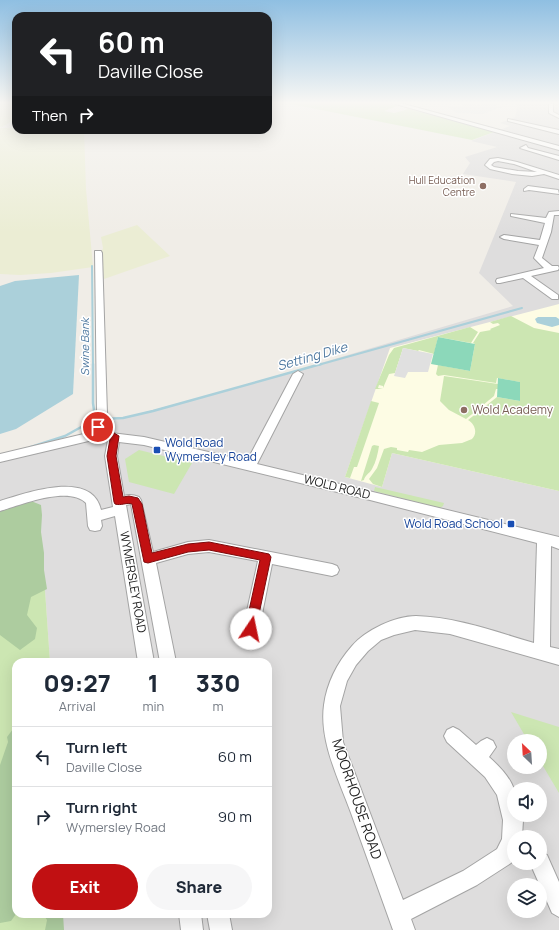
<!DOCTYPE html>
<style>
:root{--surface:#fff;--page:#f6f6f7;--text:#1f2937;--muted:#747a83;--line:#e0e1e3;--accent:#c11012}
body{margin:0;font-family:Manrope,sans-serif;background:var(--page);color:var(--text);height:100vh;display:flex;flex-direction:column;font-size:15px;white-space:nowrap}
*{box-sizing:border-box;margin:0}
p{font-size:13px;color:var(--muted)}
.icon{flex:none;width:22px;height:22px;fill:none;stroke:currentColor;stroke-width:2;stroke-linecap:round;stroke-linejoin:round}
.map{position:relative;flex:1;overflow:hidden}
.drawer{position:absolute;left:12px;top:658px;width:260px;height:260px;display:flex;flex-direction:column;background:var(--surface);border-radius:12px;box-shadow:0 4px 16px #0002}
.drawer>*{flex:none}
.hud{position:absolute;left:12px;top:12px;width:260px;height:122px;border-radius:12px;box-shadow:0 4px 16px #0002;background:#202124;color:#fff;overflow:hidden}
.needle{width:26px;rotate:335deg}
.fabs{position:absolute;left:507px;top:734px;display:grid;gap:8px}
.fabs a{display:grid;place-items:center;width:40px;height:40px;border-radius:50%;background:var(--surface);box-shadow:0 4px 16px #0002;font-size:20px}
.pin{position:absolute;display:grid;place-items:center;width:34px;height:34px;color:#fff;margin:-17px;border:2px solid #fff;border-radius:50%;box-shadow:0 1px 4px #0007}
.me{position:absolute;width:44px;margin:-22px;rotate:11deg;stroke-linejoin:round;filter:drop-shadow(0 0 3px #0008)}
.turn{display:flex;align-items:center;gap:14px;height:84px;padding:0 20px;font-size:18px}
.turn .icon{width:52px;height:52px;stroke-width:2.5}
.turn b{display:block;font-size:28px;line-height:34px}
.then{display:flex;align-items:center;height:38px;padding:0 20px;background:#0003;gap:8px;font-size:15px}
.eta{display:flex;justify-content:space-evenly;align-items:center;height:68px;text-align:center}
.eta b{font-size:24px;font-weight:800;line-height:28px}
.primary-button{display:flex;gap:8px;margin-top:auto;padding:8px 20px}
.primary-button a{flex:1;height:46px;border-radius:24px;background:var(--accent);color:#fff;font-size:16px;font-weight:800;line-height:46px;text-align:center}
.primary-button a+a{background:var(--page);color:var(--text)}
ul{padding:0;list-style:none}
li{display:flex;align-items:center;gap:12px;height:60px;padding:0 20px;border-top:1px solid var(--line)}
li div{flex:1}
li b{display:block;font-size:15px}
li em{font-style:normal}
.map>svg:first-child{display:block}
</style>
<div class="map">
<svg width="559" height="930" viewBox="0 0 559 930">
<rect width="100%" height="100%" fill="#f0ede7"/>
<path fill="#dedddd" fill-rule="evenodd" d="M518 103H559V930H63L62 914H268V662H50L39 504 0 516V462L73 445 115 420 233 389 513 306 479 273 516 182 463 174 470 163 465 157 497 147 471 141 510 126 500 123 515 117ZM514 741H540V767H514ZM514 789H540V815H514ZM514 837H540V863H514ZM514 885H540V911H514Z"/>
<polygon fill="#fdfce4" points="559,304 559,491 392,453 382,487 345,477 390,348"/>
<g fill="#ebedd4">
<polygon points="0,103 16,103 16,119 2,127 0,127"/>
<polygon points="0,128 16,128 16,130 84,130 86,189 93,267 51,273 20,275 0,274"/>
<polygon points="137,225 170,256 104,279 102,261 100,256 103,248 101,237"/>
</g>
<g fill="#cce6b2">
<polygon points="286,103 387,103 397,106 384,111 394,113 409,109 494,132 472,140"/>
<path d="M511 316 534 328 559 333V491L392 453 382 487 373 484 369 479 377 468 384 449 391 447 397 448V450L408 452 409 450 422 452 439 445 462 443 472 439C478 433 475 424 468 420L497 397 520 401V382L497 378 496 383 444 375 438 376 436 374 438 365 470 371 475 344 473 343 480 332 491 330 490 329 500 325 498 323 493 324 490 322Z"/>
<polygon points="470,327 478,332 471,343 438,337 434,354 419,350 418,351 403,348 395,373 389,374 383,388 383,386 379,385 378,388 383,389 375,389 389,355 394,348"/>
<polygon points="444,376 498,384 498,389 496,389 494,396 466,419 449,410 440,401"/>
<polygon points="371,401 379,403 357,467 354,467 350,478 345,477"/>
<path d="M374 445 379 446C378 453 376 462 372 469 369 474 365 475 364 480L361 481 372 446Z"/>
<polygon points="139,450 192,463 174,494 129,482 125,459"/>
<polygon points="375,487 444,503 443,506 440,508 374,491"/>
<polygon points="39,504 50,662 16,662 16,914 62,914 63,930 0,930 0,516"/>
<polygon points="511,712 559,727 559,793 540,761 540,741 528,741"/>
</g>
<g fill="#adcc9f">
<polygon points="31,501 41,505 42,515 41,532 44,553 44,570 47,589 31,597 27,615 37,628 35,639 20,650 0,635 0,510"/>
<polygon points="16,714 16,914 11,921 0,923 0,765 8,742 7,737 16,725 14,715"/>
<polygon points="43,914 63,914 64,930 45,930 47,920"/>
</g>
<g fill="#8cd8ba">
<polygon points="438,337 475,344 470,371 431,364"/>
<polygon points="498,378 520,382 520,401 497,397"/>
</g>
<g fill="#e0e0e0">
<polygon points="487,103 500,103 496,105 503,107 482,114 456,113 448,107 465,107 462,104 482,105"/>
<polygon points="403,348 433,354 428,372 408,372 405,378 394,376"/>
</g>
<g fill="#abd0da">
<polygon points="79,275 73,394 16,429 0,434 0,286 15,281"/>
<polygon points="538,317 556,317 559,319 559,325 552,327 537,323 535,319"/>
</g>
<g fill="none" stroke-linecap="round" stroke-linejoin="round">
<g stroke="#abd0da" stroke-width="2">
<polyline points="92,266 93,365"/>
<polyline points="318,365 522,308"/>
</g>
<g stroke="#abd0da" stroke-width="2.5">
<polyline points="93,364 93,403 95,417 98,418"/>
<polyline points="103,419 123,418 153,411 321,364"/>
<polyline points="31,447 65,436 83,426"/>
</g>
<defs>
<g id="minor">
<polygon points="392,103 400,103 559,146 559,150"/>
<polygon points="549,103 553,104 553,112 559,115 559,118 549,113"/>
<polygon points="508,119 559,130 559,134 508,121"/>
<polygon points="526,145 528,148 559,156 559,160 520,148"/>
<path d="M498 158 517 162 559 175V179L544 174 532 176 512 174 490 169 485 165 490 159ZM498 161 514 164 537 172 518 171 494 167 491 165 494 162Z"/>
<polygon points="528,186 558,190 559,194 529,190 524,191 524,189"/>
<polygon points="559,211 559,215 554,215 551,232 542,258 552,266 558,266 559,268 558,270 531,276 558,295 558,299 552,299 523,278 500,283 497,283 496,281 497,279 544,268 534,258 539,245 504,239 500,237 504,235 540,240 545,223 511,216 511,214 546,218 549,212"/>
<path d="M95 251H101L102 253 107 414 104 423 103 432 144 437 247 461 293 374 298 371 303 374 257 464 559 537V549L551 546 550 647 559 649V665L450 634 415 630 394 635 381 640 368 651 356 665 347 681 340 706 343 742 403 900 463 871 497 849 502 839 503 820 497 795 485 777 447 742 444 736 447 730 453 727 459 730 476 745 481 741 487 738 493 741 496 747 489 757C498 765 511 778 514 790 516 797 514 807 514 815H521L523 820 522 837H514V857L511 863 477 885 411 919 415 930H393C379 891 365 852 351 813 339 780 319 741 324 705 327 683 337 663 352 646 366 630 395 616 416 616 456 617 496 632 534 643L537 543 370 500 144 445 119 442 117 456 124 496C130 494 134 495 139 497L141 500 153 552 188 542 209 540 332 564 337 566 339 570 337 574 332 576 272 564 259 629 256 634 251 636 246 634 243 629 258 561 209 552 188 554 156 563 176 662H160L131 504 126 505 154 662H138L115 516 101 520 102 526 100 530 95 531 90 530 88 526 86 503C69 485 20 505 0 511V501C26 493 92 469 101 510L113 507 105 456 108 440 97 439 0 462V454L92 432V423L97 414Z"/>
<polygon points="540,852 547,855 559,882 559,917 552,913 530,863 540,863"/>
<polygon points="179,914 201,914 203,930 181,930"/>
<polygon points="207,914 229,914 232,930 210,930"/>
</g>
</defs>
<use href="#minor" stroke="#a4a4a4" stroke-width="2"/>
<use href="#minor" fill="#fff" fill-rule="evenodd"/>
</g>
<linearGradient id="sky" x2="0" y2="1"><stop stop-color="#8fbfe2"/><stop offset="0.44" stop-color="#f8f7f4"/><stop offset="1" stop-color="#f8f7f4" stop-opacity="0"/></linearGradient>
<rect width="559" height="233" fill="url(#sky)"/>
<path fill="#c11012" stroke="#7d0a0c" d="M98 424 102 427 101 432 114 433 119 436 116 456 123 497 129 496 138 498 142 504 152 553 188 544 209 542 269 554 271 557 255 633 251 635 247 633 245 629 260 560 209 550 188 552 148 563 144 562 132 504C127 502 121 506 115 504L114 502 107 456 110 439 94 437 93 427Z"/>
<g fill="#8d6e63" stroke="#fff" stroke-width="1.5">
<circle cx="483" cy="186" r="4"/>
<circle cx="464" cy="410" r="4"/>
</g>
<g fill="#1a4fb4" stroke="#fff" stroke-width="1.5">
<rect x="153" y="446" width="8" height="8" rx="2"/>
<rect x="507" y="520" width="8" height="8" rx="2"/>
</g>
<g text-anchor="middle" stroke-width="3" stroke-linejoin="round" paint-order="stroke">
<g font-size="10" fill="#785e54" stroke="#fff" text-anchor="end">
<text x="475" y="184">Hull Education<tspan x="475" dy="12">Centre</tspan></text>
</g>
<g font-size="11" font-style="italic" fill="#507aa1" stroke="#fff">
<text transform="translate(85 347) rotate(-90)" y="4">Swine Bank</text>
</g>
<g font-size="12" fill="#785e54" stroke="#fff" text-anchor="start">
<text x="472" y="414">Wold Academy</text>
</g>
<g font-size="12" fill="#164399" stroke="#fff" text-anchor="start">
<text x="165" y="447">Wold Road<tspan x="165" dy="14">Wymersley Road</tspan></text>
<text x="503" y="528" text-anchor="end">Wold Road School</text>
</g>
<g font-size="12" fill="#202020" stroke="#fff">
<text transform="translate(337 487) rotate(14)" y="4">WOLD ROAD</text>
<text transform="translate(133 582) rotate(80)" y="4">WYMERSLEY ROAD</text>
</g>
<g font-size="13" font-style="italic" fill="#507aa1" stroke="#fff">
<text transform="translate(312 356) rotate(-16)" y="5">Setting Dike</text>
</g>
<g font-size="14" fill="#202020" stroke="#fff">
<text transform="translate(357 799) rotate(71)" y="5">MOORHOUSE ROAD</text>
</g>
</g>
</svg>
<div class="fabs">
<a><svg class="needle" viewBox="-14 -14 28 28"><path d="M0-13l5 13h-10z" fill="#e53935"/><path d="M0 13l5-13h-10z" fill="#747a83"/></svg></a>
<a><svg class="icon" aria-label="sound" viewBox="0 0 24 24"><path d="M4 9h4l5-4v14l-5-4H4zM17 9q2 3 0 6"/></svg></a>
<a><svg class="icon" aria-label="search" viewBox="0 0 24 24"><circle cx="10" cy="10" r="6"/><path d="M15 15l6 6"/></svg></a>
<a><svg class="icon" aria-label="layers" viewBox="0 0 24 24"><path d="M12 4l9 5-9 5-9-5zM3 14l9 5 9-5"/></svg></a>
</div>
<div class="pin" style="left:98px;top:427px;background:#d93025"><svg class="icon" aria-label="arrive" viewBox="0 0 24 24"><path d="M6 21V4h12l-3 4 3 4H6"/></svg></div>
<svg class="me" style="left:251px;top:629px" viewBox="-20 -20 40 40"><circle r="19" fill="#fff"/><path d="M0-13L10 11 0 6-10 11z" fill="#c11012"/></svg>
<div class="hud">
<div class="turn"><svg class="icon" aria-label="left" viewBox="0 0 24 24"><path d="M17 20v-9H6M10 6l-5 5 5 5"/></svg><div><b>60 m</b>Daville Close</div></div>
<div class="then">Then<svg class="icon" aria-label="right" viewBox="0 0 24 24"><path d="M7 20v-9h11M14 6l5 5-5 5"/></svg></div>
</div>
<section class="drawer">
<div class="eta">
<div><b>09:27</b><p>Arrival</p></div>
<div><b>1</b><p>min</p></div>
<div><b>330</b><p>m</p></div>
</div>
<ul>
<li><svg class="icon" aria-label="left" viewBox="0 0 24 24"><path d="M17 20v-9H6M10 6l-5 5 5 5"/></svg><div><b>Turn left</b><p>Daville Close</p></div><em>60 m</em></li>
<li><svg class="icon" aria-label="right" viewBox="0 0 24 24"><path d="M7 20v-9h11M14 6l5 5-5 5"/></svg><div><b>Turn right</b><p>Wymersley Road</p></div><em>90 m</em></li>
</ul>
<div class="primary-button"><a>Exit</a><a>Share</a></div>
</section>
</div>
